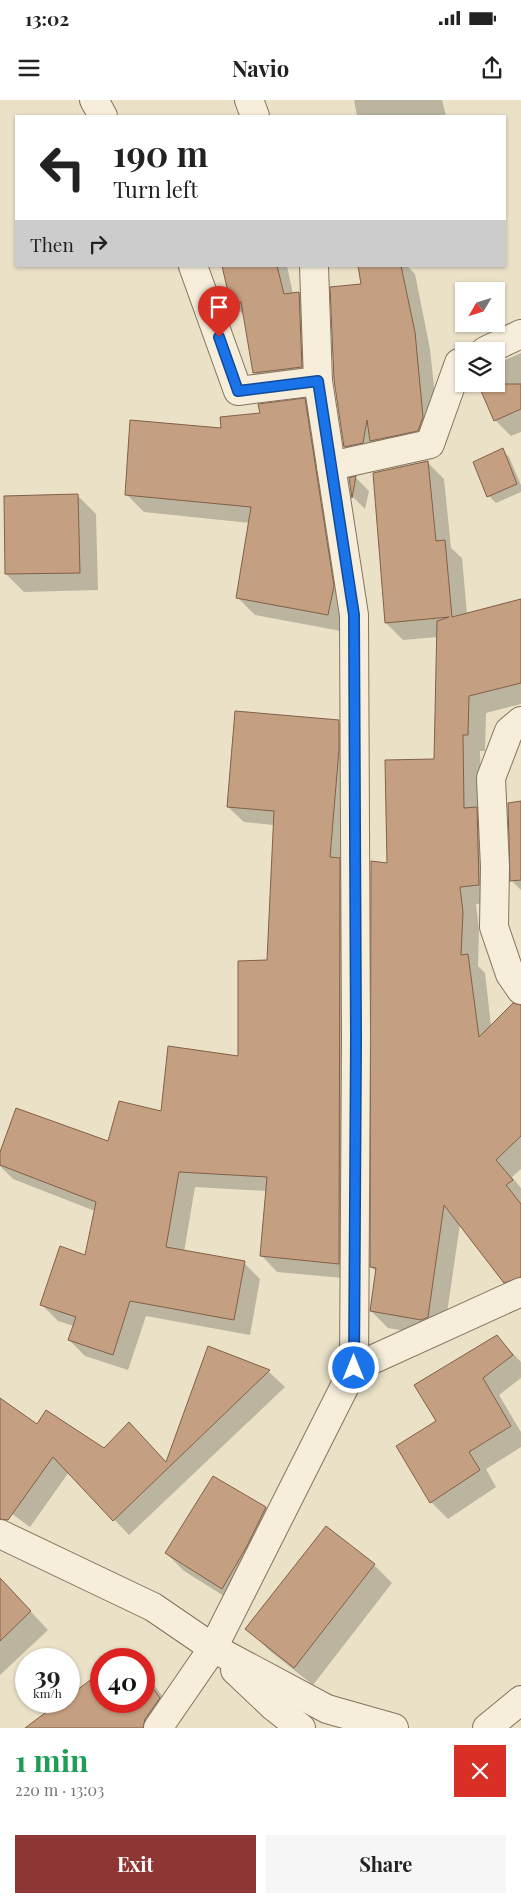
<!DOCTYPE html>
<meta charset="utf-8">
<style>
:root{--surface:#fff;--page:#f6f6f6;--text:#222;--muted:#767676;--accent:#8e3634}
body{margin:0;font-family:"Playfair Display",serif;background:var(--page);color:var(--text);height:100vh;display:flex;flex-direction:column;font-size:19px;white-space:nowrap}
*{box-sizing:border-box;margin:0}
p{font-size:16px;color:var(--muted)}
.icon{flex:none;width:28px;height:28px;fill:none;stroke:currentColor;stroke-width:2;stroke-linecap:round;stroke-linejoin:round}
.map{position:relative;height:1628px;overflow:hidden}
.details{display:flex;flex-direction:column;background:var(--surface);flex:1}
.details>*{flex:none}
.hud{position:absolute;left:15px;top:15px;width:491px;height:152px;border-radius:0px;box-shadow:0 1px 4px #0004;background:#fff;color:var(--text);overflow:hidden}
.needle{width:32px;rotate:232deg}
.fabs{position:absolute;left:455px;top:182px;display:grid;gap:10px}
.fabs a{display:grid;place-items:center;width:50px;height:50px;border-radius:0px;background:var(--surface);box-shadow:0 1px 4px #0004;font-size:25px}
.speed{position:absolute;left:15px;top:1548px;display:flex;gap:10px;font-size:25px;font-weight:700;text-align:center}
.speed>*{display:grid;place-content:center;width:65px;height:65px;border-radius:50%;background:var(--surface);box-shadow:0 1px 4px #0004;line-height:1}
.speed small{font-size:12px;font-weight:400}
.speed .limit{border:8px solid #d22;background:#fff;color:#111}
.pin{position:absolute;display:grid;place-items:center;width:42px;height:42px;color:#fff;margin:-51px -21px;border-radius:50% 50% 50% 0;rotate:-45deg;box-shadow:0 0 5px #0007}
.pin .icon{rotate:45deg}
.me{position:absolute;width:55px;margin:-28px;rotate:0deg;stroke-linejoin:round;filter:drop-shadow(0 0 4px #0008)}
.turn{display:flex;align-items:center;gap:18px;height:105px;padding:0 15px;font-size:22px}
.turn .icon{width:65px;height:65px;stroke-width:2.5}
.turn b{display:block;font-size:35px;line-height:42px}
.then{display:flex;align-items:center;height:48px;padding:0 15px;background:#0003;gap:10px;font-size:19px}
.round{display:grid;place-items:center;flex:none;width:52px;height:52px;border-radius:0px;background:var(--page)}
.headline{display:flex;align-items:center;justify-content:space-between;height:85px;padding:0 15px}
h1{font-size:30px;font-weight:700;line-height:38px;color:#1e9e55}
.action{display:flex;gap:10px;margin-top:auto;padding:10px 15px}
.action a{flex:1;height:58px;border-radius:0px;background:var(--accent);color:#fff;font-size:20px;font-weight:700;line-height:58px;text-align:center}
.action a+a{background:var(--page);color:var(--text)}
.status{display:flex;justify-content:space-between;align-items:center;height:35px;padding:0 25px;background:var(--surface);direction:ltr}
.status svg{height:14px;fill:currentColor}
header{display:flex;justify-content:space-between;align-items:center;height:65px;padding:0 15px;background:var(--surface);font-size:22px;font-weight:700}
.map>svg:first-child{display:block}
</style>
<div class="status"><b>13:02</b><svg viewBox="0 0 49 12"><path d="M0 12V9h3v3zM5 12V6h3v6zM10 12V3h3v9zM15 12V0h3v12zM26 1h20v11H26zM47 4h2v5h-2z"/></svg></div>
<header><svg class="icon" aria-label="menu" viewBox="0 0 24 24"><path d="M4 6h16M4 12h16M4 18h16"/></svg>Navio<svg class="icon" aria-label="share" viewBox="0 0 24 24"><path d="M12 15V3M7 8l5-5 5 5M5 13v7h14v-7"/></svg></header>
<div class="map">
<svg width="521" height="1628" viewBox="0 0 521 1628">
<rect width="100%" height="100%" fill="#eae1c7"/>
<g fill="#0003">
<polygon points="354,0 442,0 446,16 357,16"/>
<polygon points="223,166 287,166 293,194 299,193 312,206 315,280 268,286 254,273 244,215 233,204"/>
<polygon points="359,166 407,166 415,174 430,249 439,334 361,363 345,347 362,185"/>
<polygon points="521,253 521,332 511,336 496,321 479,284 496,284 496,264"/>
<polygon points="304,300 322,318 346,532 255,515 237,497 250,423 144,412 126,394 222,329"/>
<polygon points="502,350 509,357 521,385 521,392 496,403 489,396"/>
<polygon points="427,362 444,379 451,448 462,458 467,514 521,500 521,604 486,613 485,651 480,651 481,712 496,802 476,804 479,829 478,866 485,873 491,926 521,925 521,1069 512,1077 521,1088 521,1198 505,1182 460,1124 444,1234 439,1237 388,1228 371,1211 377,1172 371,1167 388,764 435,660 438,537 403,540 386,523"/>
<polygon points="356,378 369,391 365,409 353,397 350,379"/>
<polygon points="78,396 96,414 98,490 24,492 6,474"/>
<polygon points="338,622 354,638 354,1179 277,1172 262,1156 267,1091 195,1087 184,1152 244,1163 260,1179 250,1235 146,1216 128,1270 85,1256 69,1240 74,1226 58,1221 42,1205 85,1157 95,1111 13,1079 0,1066 0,1055 109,1043 162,1012 240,957 268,862 274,725 244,722 228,707"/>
<polygon points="521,702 521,790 512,781 509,704"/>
<polygon points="497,1237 521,1262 521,1278 499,1295 521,1332 521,1347 486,1369 496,1387 448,1419 431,1402 437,1322"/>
<polygon points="209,1248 269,1272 285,1287 129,1435 69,1372 30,1427 0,1405 0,1300 38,1325 104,1349 166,1363"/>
<polygon points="214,1377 266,1408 284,1426 240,1506 184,1471 166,1453"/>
<polygon points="374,1465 392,1483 313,1585 270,1551 252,1533"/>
<polygon points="0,1479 48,1530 0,1575"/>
<polygon points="127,1554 131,1559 121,1559"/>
<polygon points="144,1571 179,1619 173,1628 27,1628 69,1601 69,1597 101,1573 101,1601 144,1601"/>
</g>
<g fill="#c59f81" stroke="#816047">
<polygon points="222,166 277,166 284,194 299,192 302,267 253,273 241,202 231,205"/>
<polygon points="358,166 401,166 415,232 423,317 418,331 370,341 367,320 363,343 344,347 334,280 330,187 361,184"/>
<polygon points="478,284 521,284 521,309 494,321"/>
<polygon points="305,298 334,486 328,515 236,498 251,407 125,395 130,320 221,328 220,317 260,313 258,304"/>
<polygon points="503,348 517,384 487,397 473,362"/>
<polygon points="428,361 436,441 445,440 452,517 521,499 521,583 469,596 468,635 463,635 464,708 477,707 479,785 460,787 463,812 461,855 468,854 479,937 513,903 521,905 521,1036 496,1060 513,1080 506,1085 521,1104 521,1177 504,1183 444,1105 428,1217 421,1220 370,1211 376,1168 370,1167 371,761 387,763 385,660 434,659 437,521 449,517 385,523 373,373"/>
<polygon points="356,376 352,398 349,378"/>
<polygon points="78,394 80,473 5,474 4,396"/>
<polygon points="235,611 339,620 339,649 330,757 340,758 339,1164 260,1156 267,1077 179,1072 166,1147 245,1161 234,1220 130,1201 113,1255 68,1240 76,1217 40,1205 60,1146 85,1155 96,1102 0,1065 0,1052 16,1008 108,1041 119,1001 161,1011 168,946 238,956 238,861 267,860 274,711 227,707"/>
<polygon points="521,701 521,780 510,781 508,703"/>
<polygon points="497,1235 513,1255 483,1278 511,1326 469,1352 480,1370 430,1403 396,1346 436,1321 414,1285"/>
<polygon points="208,1246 270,1270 113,1421 53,1357 8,1420 0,1419 0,1298 37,1324 46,1310 104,1348 129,1322 166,1362"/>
<polygon points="213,1376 266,1407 247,1446 222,1489 165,1453"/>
<polygon points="326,1426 375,1464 294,1568 245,1529"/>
<polygon points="0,1478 31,1511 0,1541"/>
<polygon points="101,1572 101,1601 144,1601 144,1576 160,1598 145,1619 143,1628 25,1628 61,1601 69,1601 69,1596"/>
</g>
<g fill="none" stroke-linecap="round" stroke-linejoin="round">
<defs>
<g id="minor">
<polyline points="94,0 103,16"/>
<polyline points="249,0 255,16"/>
<polyline points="193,166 238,291 318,281 314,166"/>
<polyline points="485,251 521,234"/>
<polyline points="331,366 430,344 459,263 464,261"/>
<polyline points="521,621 509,631 491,678 495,767 494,827 510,874 521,890"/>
<polyline points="354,1268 521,1192"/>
<polyline points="0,1434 153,1507 213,1548"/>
<polyline points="487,1628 521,1600"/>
</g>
<g id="tertiary">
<polyline points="213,1548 327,1609 394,1628"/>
<polyline points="235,1570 274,1607 301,1628"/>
<polyline points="158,1628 213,1548 354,1268 356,938 354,515 318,281"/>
</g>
</defs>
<use href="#minor" stroke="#84745e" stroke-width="30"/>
<use href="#tertiary" stroke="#84745e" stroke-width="30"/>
<use href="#minor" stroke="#f6eeda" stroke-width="28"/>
<use href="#tertiary" stroke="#f6eeda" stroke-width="28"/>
</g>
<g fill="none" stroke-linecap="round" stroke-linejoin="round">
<defs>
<polyline id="route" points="219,237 238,291 318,281 354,515 356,938 354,1268"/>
</defs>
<use href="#route" stroke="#114b97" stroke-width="12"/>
<use href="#route" stroke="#1a73e8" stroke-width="9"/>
</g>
</svg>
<div class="fabs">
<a><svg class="needle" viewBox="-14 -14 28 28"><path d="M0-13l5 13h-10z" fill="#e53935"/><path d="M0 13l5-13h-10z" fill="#767676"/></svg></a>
<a><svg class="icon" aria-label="layers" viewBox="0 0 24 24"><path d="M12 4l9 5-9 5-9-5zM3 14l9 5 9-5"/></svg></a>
</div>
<div class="speed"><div>39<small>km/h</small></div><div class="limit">40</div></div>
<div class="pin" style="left:219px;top:237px;background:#d93025"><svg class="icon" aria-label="arrive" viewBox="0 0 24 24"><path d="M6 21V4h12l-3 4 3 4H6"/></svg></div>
<svg class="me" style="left:354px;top:1268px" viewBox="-20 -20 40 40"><circle r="17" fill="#1a73e8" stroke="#fff" stroke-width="3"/><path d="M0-11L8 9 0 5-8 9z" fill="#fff"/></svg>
<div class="hud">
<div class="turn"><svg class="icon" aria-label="left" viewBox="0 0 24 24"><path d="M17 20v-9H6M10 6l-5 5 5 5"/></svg><div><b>190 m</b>Turn left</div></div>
<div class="then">Then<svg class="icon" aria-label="right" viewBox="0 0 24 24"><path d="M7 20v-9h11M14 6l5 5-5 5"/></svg></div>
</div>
</div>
<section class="details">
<div class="headline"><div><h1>1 min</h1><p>220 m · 13:03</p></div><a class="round" style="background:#d93025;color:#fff"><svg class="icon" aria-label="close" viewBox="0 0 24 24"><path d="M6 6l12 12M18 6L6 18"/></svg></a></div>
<div class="action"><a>Exit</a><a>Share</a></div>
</section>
